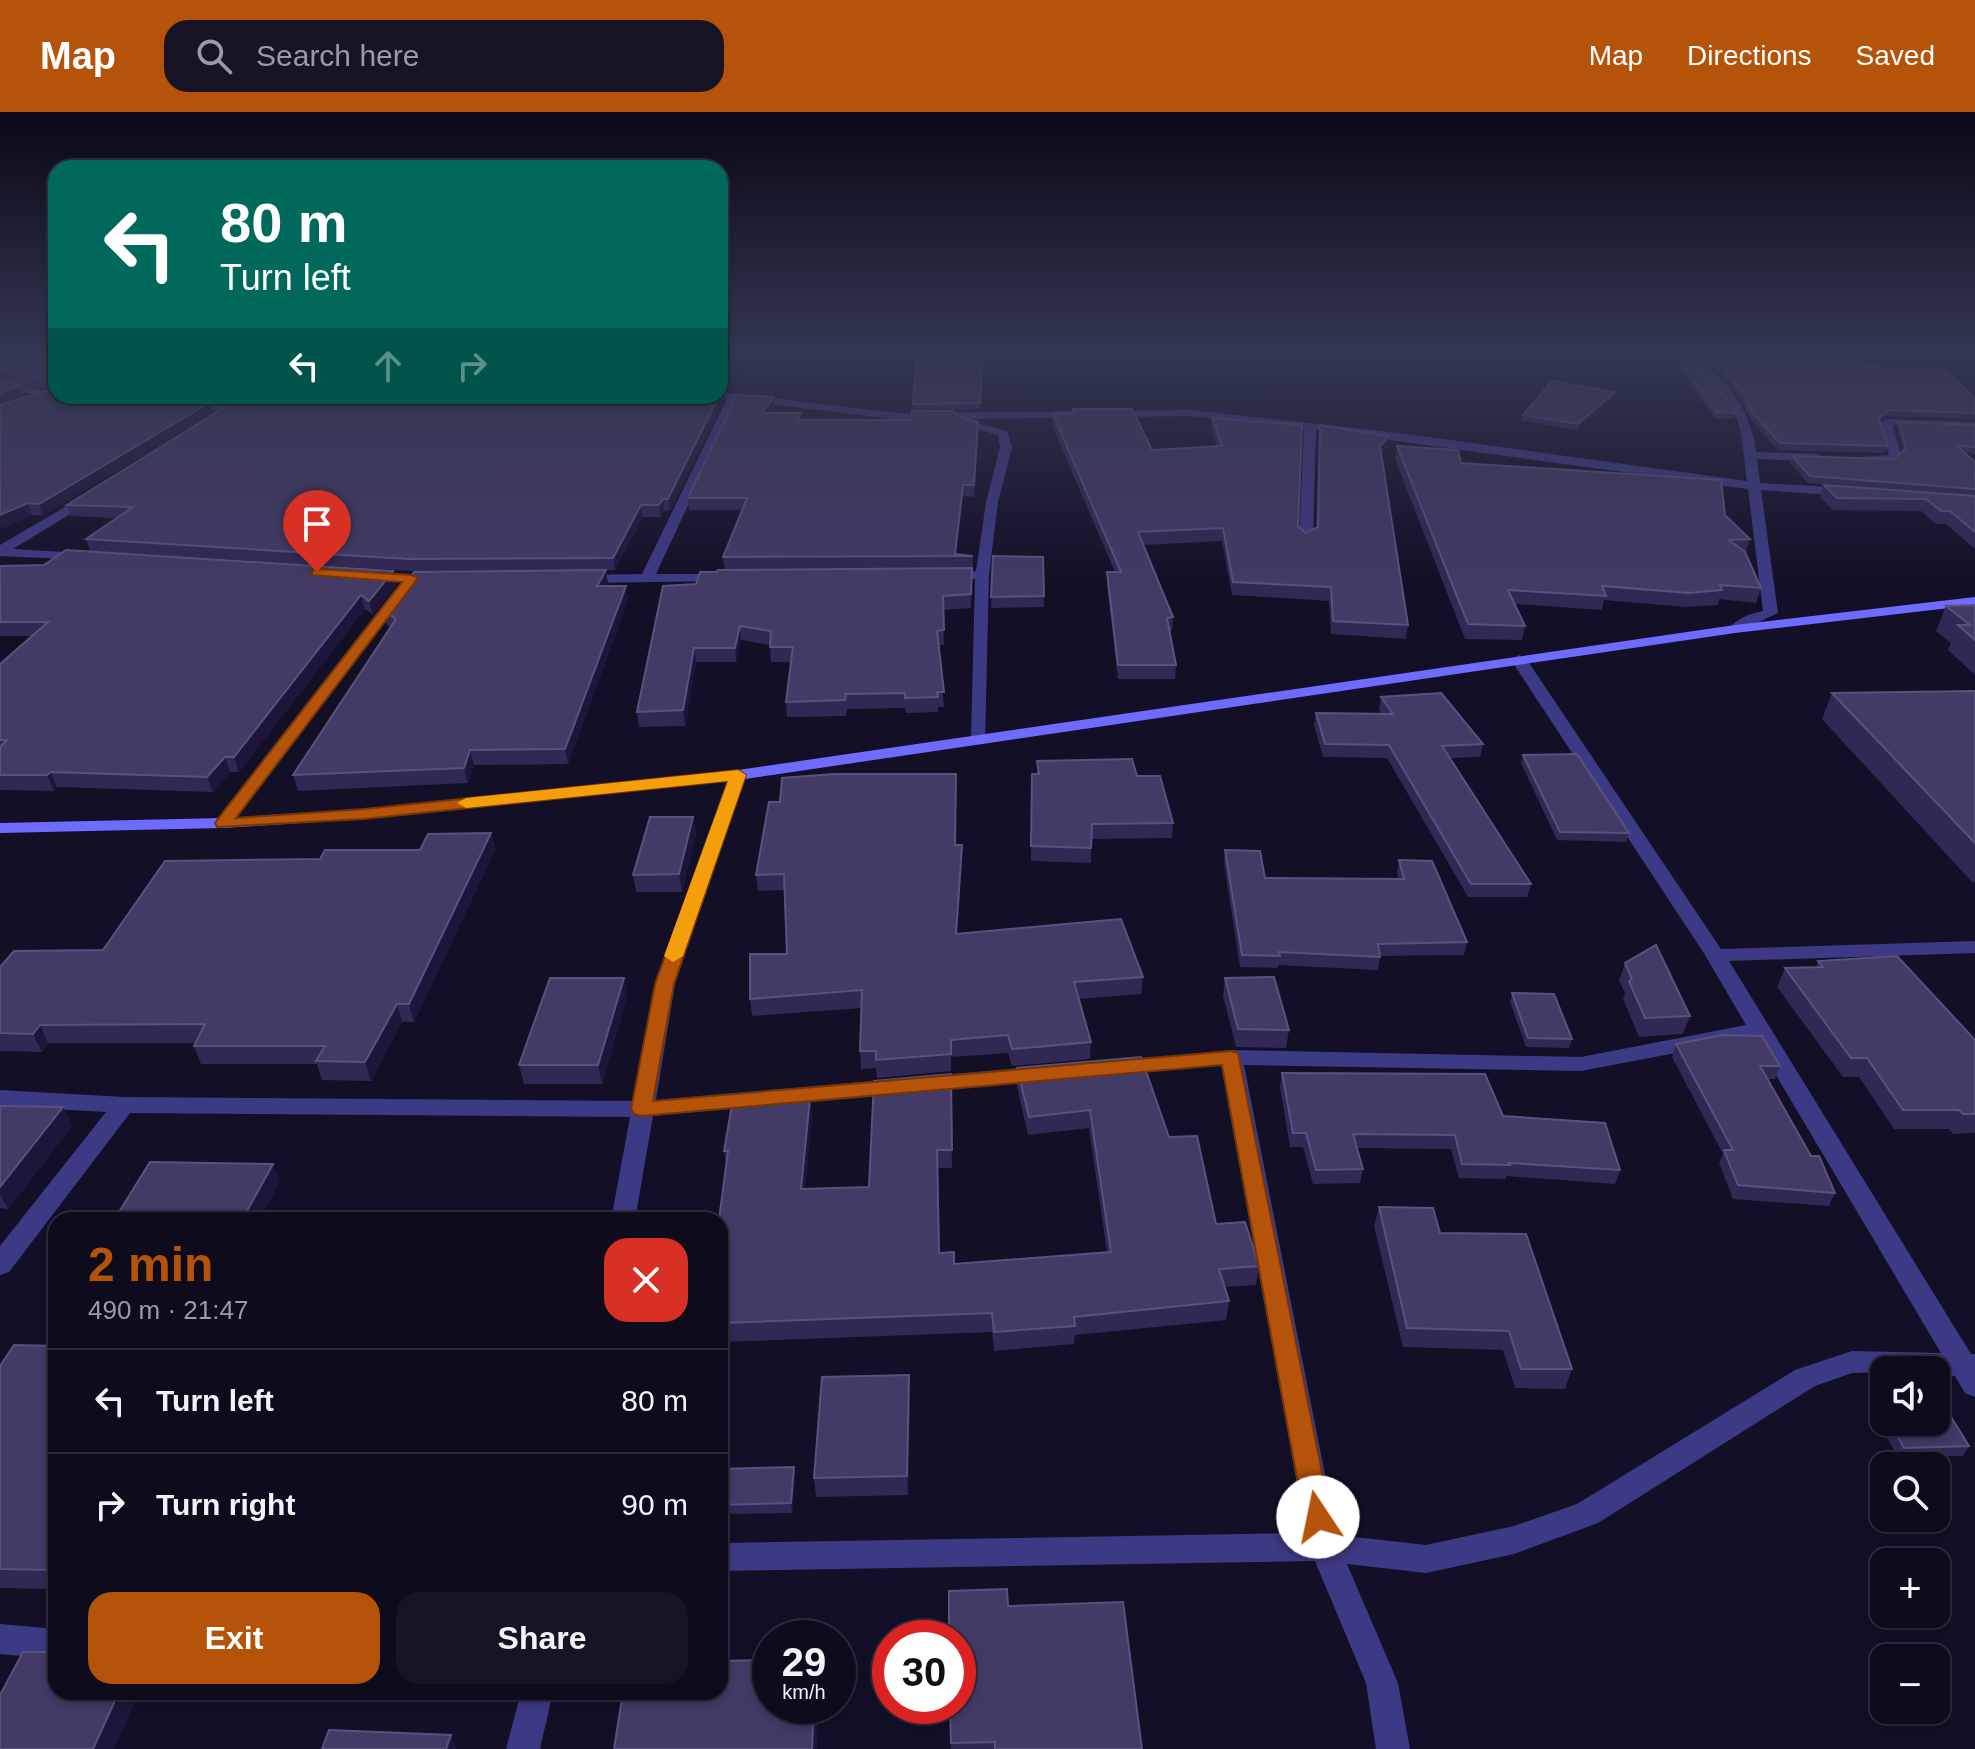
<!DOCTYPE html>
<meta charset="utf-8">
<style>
:root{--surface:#0e0b1c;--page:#171425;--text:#f1f3f6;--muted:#9b9ba3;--line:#2e2b3b;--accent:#b45309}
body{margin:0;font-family:Arial,sans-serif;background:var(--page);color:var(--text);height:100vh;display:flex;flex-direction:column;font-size:30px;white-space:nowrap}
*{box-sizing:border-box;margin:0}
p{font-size:26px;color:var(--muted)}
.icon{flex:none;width:44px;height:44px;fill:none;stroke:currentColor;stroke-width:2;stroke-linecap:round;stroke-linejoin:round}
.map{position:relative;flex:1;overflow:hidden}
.panel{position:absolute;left:48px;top:1100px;width:680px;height:488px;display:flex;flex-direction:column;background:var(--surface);border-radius:24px;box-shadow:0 4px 12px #0003,0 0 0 2px var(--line)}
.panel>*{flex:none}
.banner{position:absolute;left:48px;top:48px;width:680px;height:244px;border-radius:24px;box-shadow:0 4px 12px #0003,0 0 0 2px var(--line);background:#00695c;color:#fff;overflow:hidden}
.controls{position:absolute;left:1870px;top:1244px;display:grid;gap:16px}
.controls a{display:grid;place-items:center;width:80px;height:80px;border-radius:16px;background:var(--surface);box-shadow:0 4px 12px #0003,0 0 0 2px var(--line);font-size:40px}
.speed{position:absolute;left:752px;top:1508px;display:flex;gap:16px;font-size:40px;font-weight:700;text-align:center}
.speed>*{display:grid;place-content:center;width:104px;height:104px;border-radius:50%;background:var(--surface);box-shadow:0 4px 12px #0003,0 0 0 2px var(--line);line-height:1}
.speed small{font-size:20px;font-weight:400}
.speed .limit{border:12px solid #d22;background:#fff;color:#111}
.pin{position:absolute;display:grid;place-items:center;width:68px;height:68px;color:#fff;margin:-82px -34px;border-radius:50% 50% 50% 0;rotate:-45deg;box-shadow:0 0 8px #0007}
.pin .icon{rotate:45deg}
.me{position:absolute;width:88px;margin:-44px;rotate:349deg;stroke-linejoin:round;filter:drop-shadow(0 0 6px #0008)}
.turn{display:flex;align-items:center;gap:28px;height:168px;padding:0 40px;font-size:36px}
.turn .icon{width:104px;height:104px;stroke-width:2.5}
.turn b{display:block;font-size:56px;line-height:68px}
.lanes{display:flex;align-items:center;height:76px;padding:0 40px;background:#0003;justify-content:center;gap:40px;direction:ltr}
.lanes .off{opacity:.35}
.round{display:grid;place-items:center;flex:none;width:84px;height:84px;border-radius:24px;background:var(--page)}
.overview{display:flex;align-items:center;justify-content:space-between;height:136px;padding:0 40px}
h1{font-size:48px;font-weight:700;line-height:60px;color:var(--accent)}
.primary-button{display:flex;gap:16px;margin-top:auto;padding:16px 40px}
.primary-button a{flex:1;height:92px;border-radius:24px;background:var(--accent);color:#fff;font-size:32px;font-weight:700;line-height:92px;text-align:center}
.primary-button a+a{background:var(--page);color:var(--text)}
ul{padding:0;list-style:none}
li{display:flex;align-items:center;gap:24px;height:104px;padding:0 40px;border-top:2px solid var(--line)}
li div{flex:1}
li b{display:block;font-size:30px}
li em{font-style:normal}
header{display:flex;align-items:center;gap:48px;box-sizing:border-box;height:112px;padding:0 40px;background:var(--accent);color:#fff}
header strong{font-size:38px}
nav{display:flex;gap:44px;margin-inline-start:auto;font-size:28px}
.search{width:560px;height:72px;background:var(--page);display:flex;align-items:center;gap:20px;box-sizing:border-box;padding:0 28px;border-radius:24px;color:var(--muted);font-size:30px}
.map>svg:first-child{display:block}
</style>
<header>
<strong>Map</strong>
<div class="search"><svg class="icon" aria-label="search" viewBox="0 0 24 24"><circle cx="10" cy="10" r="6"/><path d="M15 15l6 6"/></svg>Search here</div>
<nav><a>Map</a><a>Directions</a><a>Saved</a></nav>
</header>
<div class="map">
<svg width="1975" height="1637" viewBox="0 0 1975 1637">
<rect width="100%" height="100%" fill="#130f26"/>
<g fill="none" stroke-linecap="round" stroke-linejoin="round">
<g fill="#3d3a85" fill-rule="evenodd">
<path d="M1671 241C1714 239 1754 301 1756 340L1819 342 1825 346 1819 350 1757 347 1760 371 1847 376 1853 380 1847 384 1761 378 1778 501 1735 521 1728 517C1738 506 1749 502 1763 499L1748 377 1316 318 1313 427 1306 431 1299 427 1304 317 1191 304 962 307 1007 319 1012 335 998 390 989 463 985 629H973L971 625 975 467 946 468 939 464 946 460 976 459 986 390 1000 335 998 323 958 312 956 310 962 307H893L737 288 656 462H726L731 463V469L582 471 575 467 582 463 642 462 727 287 716 285 720 284V280L898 301 1191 298 1400 321 1747 369C1741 322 1744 294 1702 263 1692 255 1680 249 1671 241Z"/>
<polygon points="0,269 56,281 56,284 61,284 56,287 0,275"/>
<polygon points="254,292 254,296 250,297 186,300 180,297 186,294"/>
<polygon points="1886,307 1975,310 1975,316 1893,313 1901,343 1896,350 1859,351 1859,345 1889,343 1880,312"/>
<polygon points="89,381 93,382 93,388 13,437 83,441 88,442 88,448 0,444 0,433"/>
<polygon points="370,460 434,463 441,467 434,471 365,467 363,464"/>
<polygon points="399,478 406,482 404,485 229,715 217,715 214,711 217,707 394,479"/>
<path d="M1519 543 1527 548 1721 837 1975 829V841L1729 849 1971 1242H1975V1285L1965 1281 1955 1264 1936 1263V1258L1852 1261 1815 1274 1598 1411 1514 1442 1426 1461 1347 1452 1398 1571 1410 1637H1376L1366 1571 1315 1449 720 1459V1431L1306 1421 1221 953 1118 962 1110 960 1107 955 1110 950 1231 938 1581 945 1746 913 1705 843 1511 548ZM1754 926 1941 1241 1852 1239 1795 1258 1577 1392 1514 1414 1426 1433 1337 1423 1244 953 1581 959Z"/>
<polygon points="738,658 747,663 675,872 656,988 1043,954 1051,957 1054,962 1051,967 653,1004 635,1108 611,1108 630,1005 130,1001 9,1160 0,1163 0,1134 106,1000 0,994 0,978 124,985 633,989 655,872 729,663"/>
<polygon points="0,1512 56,1517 56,1547 0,1542"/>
<polygon points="521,1580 553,1580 540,1637 506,1637"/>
</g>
<polygon fill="#6f6bff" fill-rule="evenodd" points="1975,485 1975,493 1735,521 738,668 364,707 223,716 0,721 0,711 223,706 364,697 738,658 1735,513"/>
</g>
<g fill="#312854">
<polygon points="0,241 56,241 56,284 720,284 721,293 670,398 664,399 661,405 643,405 615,458 412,459 90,439 86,427 116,406 71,404 67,393 256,288 179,292 97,285 174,293 209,291 212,302 43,403 32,403 0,417 0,268 21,273 25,284 7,291 53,280 0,267"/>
<polygon points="983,241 980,297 913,298 913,292"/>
<polygon points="1493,241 1569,241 1539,247 1493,242"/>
<polygon points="1686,241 1850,241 1865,255 1975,286 1975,307 1886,304 1880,310 1888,334 1885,341 1778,338 1751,308 1742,289 1718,259 1703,247"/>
<polygon points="1683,247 1736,301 1734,307 1715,307 1681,259"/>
<polygon points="1613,287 1577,318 1521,309 1523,303"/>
<polygon points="775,296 770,301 801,301 801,308 911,308 957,304 978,321 974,385 963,384 956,442 973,444 973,456 742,457 972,456 971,496 943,498 944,533 939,533 944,595 938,595 938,600 906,601 905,596 847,597 846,604 787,605 786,590 791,550 771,550 770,533 741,528 736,550 696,550 685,614 639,615 637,600 696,472 716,460 725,458 723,445 743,398 689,398 688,386"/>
<polygon points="1053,302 1152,338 1217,335 1211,318 1212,306 1298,414 1306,421 1316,415 1319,324 1320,313 1389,324 1387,336 1381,343 1408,513 1406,527 1331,522 1329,489 1232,483 1222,429 1143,433 1173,505 1172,519 1169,519 1176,553 1175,567 1118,567 1107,473 1107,460 1115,460 1052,313"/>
<polygon points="1899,310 1975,313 1975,342 1965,341 1975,350 1975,437 1946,412 1936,412 1921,399 1833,398 1820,385 1824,373 1919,380 1808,371 1790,351 1792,344 1894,347 1903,339 1897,316"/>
<polygon points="1397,334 1461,351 1725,403 1750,427 1745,441 1761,476 1756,491 1719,487 1718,493 1685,495 1604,488 1602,498 1515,492 1525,514 1522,528 1465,527 1395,347"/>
<polygon points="993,444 1043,445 1044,495 991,496"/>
<polygon points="0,454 393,459 396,473 373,502 365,497 239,660 230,660 213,680 57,675 54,679 0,678 0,552 32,524 0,524"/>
<polygon points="606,458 608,472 607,474 626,474 628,488 568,652 474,653 468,671 298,679 293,663 390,515 387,513 384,499"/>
<polygon points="1975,493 1975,563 1948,538 1951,531 1936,519 1946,494"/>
<polygon points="1975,579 1975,770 1972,770 1822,607 1832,581"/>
<polygon points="1381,585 1483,632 1480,645 1450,646 1531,772 1527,785 1468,785 1387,646 1323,645 1314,613 1316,601 1382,602 1379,598"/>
<polygon points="1523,643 1629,721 1626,730 1557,728 1521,651"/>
<polygon points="1037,649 1137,664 1173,711 1172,726 1091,727 1091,751 1031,749 1032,662 1037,662"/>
<polygon points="693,705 696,722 682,780 636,780 633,763"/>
<polygon points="491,721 495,738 414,910 402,910 371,969 322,968 317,952 201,952 194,934 195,931 48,931 42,940 0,939 0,855 103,838 320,747 420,738"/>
<polygon points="955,733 962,733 962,750 957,822 1143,865 1141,882 1079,887 1091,930 1090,947 1012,954 1008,941 951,945 951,959 877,966 876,956 861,957 860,939 862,896 752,904 750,887 787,842 784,778 758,779 756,763"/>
<polygon points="1225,738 1265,766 1398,767 1397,760 1399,748 1467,830 1464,843 1380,844 1378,858 1278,853 1278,856 1240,855 1224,751"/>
<polygon points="1818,849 1975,928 1975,1021 1953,1022 1949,1017 1894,1017 1859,965 1843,965 1777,875 1785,856 1816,855"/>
<polygon points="1625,851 1690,904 1683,922 1639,925 1623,887 1625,881 1619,869"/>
<polygon points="624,866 627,884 602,972 524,972 519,953"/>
<polygon points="1225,866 1289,918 1286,936 1236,935 1223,884"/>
<polygon points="1512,881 1572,927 1569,936 1526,935 1510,890"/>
<polygon points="1676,932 1780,954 1775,967 1768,967 1811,1044 1835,1081 1829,1094 1733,1087 1719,1051 1723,1042 1672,945"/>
<polygon points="1017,956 1169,1025 1216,1112 1259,1154 1256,1173 1225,1175 1229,1189 1226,1208 1075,1223 1074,1232 994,1239 992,1220 720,1230 720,1108 726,1052 724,1039 810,986 812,1004 805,1077 869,1075 951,962 952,1056 938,1056 940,1141 954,1152 1107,1140 1089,1016 1028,1023 1017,974"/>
<polygon points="1282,961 1503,1004 1620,1058 1615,1072 1506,1064 1506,1067 1459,1066 1451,1037 1357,1036 1363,1057 1360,1071 1313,1072 1303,1035 1290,1035 1280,975"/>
<polygon points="0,994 63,995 72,1014 8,1097 0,1096"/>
<polygon points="1379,1095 1440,1121 1572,1257 1565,1277 1515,1276 1503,1238 1403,1235 1374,1114"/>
<polygon points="56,1234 56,1477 0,1476 0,1254"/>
<polygon points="909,1263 910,1282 908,1383 816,1385 814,1366"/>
<polygon points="1876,1288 1884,1288 1884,1310 1936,1310 1969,1334 1963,1344 1898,1345 1871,1298"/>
<polygon points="794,1355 795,1364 792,1401 720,1402 720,1357"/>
<polygon points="1008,1494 1142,1637 951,1637 950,1594"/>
</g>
<g fill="#1d163a">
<polygon points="1541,241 1569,241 1539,247"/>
<polygon points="21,273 25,284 0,293 0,281"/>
<polygon points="1615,280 1613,287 1577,318 1578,312"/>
<polygon points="719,284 721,293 670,398 668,387"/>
<polygon points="774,285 775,296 762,312 761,301"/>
<polygon points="209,291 212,302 43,403 39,392"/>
<polygon points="1888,298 1886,304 1877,313 1879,307"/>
<polygon points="1389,324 1387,336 1378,346 1380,334"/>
<polygon points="963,373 963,384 956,444 955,444"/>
<polygon points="663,387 664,399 661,405 659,393"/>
<polygon points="28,391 32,403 0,417 0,403"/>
<polygon points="641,393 643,405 615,458 613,446"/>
<polygon points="606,458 608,472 599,488 597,474"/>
<polygon points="393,459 396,473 373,502 369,489"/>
<polygon points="626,474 628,488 568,652 565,637"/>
<polygon points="361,483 365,497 239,660 234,645"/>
<polygon points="740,514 741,528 736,550 735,536"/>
<polygon points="694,536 696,550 685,614 683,598"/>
<polygon points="470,638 474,653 468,671 464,656"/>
<polygon points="225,645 230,660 213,680 207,665"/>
<polygon points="51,660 57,675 54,679 47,663"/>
<polygon points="693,705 696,722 682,780 679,762"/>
<polygon points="491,721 495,738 414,910 409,892"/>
<polygon points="962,733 962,750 956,838 956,822"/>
<polygon points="624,866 627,884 602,972 598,953"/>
<polygon points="397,892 402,910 371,969 365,950"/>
<polygon points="40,913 48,931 42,940 33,922"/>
<polygon points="810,986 812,1004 803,1096 801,1077"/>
<polygon points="63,995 72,1014 8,1097 0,1082 0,1075"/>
<polygon points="273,1052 280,1070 260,1108 242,1108"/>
<polygon points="909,1263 910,1282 908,1383 907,1364"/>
<polygon points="794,1355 795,1364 792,1401 791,1391"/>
<polygon points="119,1580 140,1580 114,1637 93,1637"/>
<polygon points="814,1594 819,1594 817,1637 812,1637"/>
<polygon points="451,1623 457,1637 446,1637"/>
</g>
<g fill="#433a66" stroke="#5a527e" stroke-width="2">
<polygon points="0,241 56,241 56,271 0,257"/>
<polygon points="917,241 983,241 980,291 913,292"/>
<polygon points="1703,241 1850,241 1865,255 1944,257 1975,286 1975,301 1888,298 1879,307 1888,334 1780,331 1753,302 1744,283 1720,253"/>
<polygon points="1683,247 1715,271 1736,301 1716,300 1682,253"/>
<polygon points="0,268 21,273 0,281"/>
<polygon points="1552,269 1615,280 1578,312 1523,303"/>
<polygon points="45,279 56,280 56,284 92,284 174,293 209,291 39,392 28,391 0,403 0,293"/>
<polygon points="737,283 774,285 761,301 801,301 798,308 911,308 912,299 953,299 957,304 978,310 974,373 963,373 955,442 973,444 723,445 747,386 688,386"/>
<polygon points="311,284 719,284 668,387 663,387 659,393 641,393 613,446 409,447 86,427 133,395 67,393 235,289"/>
<polygon points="1073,297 1132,297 1152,338 1222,334 1212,306 1302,313 1298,414 1306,421 1318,415 1320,313 1389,324 1380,334 1408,513 1333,509 1331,475 1233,470 1223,416 1138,420 1173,505 1167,506 1176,553 1118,553 1107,460 1121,460 1053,302 1073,301"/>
<polygon points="1899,310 1975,313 1975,335 1957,334 1975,350 1975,377 1810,364 1792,344 1894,347 1906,336"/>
<polygon points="1397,334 1458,338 1461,351 1721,368 1725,403 1750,427 1729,428 1745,440 1761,476 1720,473 1722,478 1689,481 1602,474 1606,484 1508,478 1525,514 1468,512"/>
<polygon points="1824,373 1975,384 1975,420 1950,399 1941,399 1926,387 1837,386"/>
<polygon points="66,438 393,459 369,489 361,483 234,645 225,645 207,665 51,660 47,663 0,663 0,635 7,628 0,628 0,552 48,510 0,510 0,454 44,453"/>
<polygon points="993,444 1043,445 1044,484 991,485"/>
<polygon points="972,456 971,482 943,484 944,518 937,519 944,580 937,580 938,585 905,586 905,581 846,582 845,588 786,590 793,535 770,535 771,519 740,514 735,536 694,536 683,598 637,600 663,474 696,472 700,460 716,460 718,458"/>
<polygon points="606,458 597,474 626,474 565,637 470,638 464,656 293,663 396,507 384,499 414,460"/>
<polygon points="1975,493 1975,528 1958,513 1970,513 1946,494"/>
<polygon points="1975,579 1975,731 1832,581"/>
<polygon points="1441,581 1483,632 1442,634 1531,772 1471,772 1389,633 1325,632 1316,601 1393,602 1381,585"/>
<polygon points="1577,642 1629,721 1560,720 1523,643"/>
<polygon points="1132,647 1137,664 1160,664 1173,711 1092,712 1091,736 1031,734 1032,662 1039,662 1037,649"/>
<polygon points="834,662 956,662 955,733 962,733 956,822 1121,807 1143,865 1074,870 1091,930 1012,937 1008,923 951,928 951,942 876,948 876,939 860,939 862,878 750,887 750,842 787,842 784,762 756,763 769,690 780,690 782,666"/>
<polygon points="650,705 693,705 679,762 633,763"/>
<polygon points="491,721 409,892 397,892 365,950 316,949 325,934 194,934 205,912 40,913 33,922 0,921 0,855 14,839 103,838 165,749 320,747 325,738 420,738 428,722"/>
<polygon points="1225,738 1260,739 1265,766 1404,767 1399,748 1432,749 1467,830 1378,832 1380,845 1279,840 1280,844 1242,843"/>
<polygon points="1656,833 1690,904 1645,906 1629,869 1632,867 1625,851"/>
<polygon points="1897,844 1975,928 1975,1002 1963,1002 1959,998 1903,998 1867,946 1851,946 1785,856 1823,855 1818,849"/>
<polygon points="1274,865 1289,918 1238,917 1225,866"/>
<polygon points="550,866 624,866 598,953 519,953"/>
<polygon points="1512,881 1554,882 1572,927 1528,926"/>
<polygon points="1723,923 1762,924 1780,954 1760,954 1811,1044 1819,1044 1835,1081 1738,1073 1724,1038 1733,1038 1676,932"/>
<polygon points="1141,945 1169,1025 1197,1024 1216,1112 1245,1110 1259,1154 1219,1157 1229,1189 1074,1205 1075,1214 994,1220 992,1201 720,1211 720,1108 719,1108 728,1039 724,1039 733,987 810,986 801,1077 869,1075 874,969 951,962 952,1038 937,1038 939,1141 954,1140 954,1152 1111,1140 1090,998 1029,1005 1017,956"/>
<polygon points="1282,961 1485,962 1503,1004 1605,1011 1620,1058 1509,1051 1510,1053 1462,1052 1455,1023 1353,1022 1363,1057 1316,1058 1306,1021 1293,1021"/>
<polygon points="0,994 63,995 0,1075"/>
<polygon points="150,1050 273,1052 242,1108 114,1108"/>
<polygon points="1379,1095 1433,1096 1440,1121 1526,1122 1572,1257 1521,1257 1509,1219 1407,1216"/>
<polygon points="14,1233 56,1234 56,1458 0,1457 0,1254"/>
<polygon points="909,1263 907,1364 814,1366 822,1265"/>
<polygon points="1936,1287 1940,1287 1969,1334 1904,1336 1889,1310 1936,1310"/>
<polygon points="1876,1288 1884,1288 1884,1302"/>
<polygon points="794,1355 791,1391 720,1393 720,1357"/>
<polygon points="1007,1477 1008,1494 1123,1490 1142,1637 995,1637 995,1630 951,1631 950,1594 958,1594 958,1526 949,1526 949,1479"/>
<polygon points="23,1540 56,1540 56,1580 119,1580 93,1637 0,1637 0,1583"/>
<polygon points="770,1548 770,1594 814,1594 812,1637 614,1637 623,1580 720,1580 720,1549"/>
<polygon points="329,1618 451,1623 446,1637 322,1637"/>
</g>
<linearGradient id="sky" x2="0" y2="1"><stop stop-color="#0a0815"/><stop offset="0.51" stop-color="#333752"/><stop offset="1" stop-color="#333752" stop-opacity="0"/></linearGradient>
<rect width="1975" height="470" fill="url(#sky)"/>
<polygon fill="#b45309" stroke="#753606" stroke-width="2" points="317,457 412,463 418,466 236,706 364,697 738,658 746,663 674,872 653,989 1231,939 1238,941 1331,1405 1327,1413 1318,1417 1308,1413 1304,1405 1222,953 641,1004 634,1002 631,997 655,872 728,669 364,707 217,715 215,711 217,708 402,470 312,463 312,458"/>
<polygon fill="#f59e0b" points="738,658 746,663 683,844 673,850 664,844 728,669 466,696 457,691 466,686"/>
</svg>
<div class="controls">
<a><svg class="icon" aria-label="sound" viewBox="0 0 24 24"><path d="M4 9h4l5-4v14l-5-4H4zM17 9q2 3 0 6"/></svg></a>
<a><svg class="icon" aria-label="search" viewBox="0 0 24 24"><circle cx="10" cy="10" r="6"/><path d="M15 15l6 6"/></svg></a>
<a>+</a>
<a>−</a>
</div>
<div class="speed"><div>29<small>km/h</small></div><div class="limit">30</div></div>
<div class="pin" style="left:317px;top:460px;background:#d93025"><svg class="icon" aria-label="arrive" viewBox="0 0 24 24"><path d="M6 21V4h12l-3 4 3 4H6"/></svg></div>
<svg class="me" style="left:1318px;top:1405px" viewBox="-20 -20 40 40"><circle r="19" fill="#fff"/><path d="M0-13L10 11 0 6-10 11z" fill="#b45309"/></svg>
<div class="banner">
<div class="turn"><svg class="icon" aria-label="left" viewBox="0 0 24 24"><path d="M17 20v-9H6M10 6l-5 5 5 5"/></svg><div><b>80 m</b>Turn left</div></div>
<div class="lanes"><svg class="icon" aria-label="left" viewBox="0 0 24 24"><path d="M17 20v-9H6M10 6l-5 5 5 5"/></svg><svg class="icon off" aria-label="ahead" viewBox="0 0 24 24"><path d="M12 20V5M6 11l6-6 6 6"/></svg><svg class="icon off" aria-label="right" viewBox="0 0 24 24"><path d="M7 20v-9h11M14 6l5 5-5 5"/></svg></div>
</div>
<section class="panel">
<div class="overview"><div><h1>2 min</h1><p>490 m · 21:47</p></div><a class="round" style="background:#d93025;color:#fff"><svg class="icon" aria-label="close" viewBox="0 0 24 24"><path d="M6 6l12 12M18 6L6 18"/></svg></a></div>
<ul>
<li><svg class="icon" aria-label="left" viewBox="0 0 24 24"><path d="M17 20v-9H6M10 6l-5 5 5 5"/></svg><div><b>Turn left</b></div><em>80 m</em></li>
<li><svg class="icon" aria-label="right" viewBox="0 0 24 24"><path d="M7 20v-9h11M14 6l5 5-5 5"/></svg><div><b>Turn right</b></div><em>90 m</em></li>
</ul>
<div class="primary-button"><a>Exit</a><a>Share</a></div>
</section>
</div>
